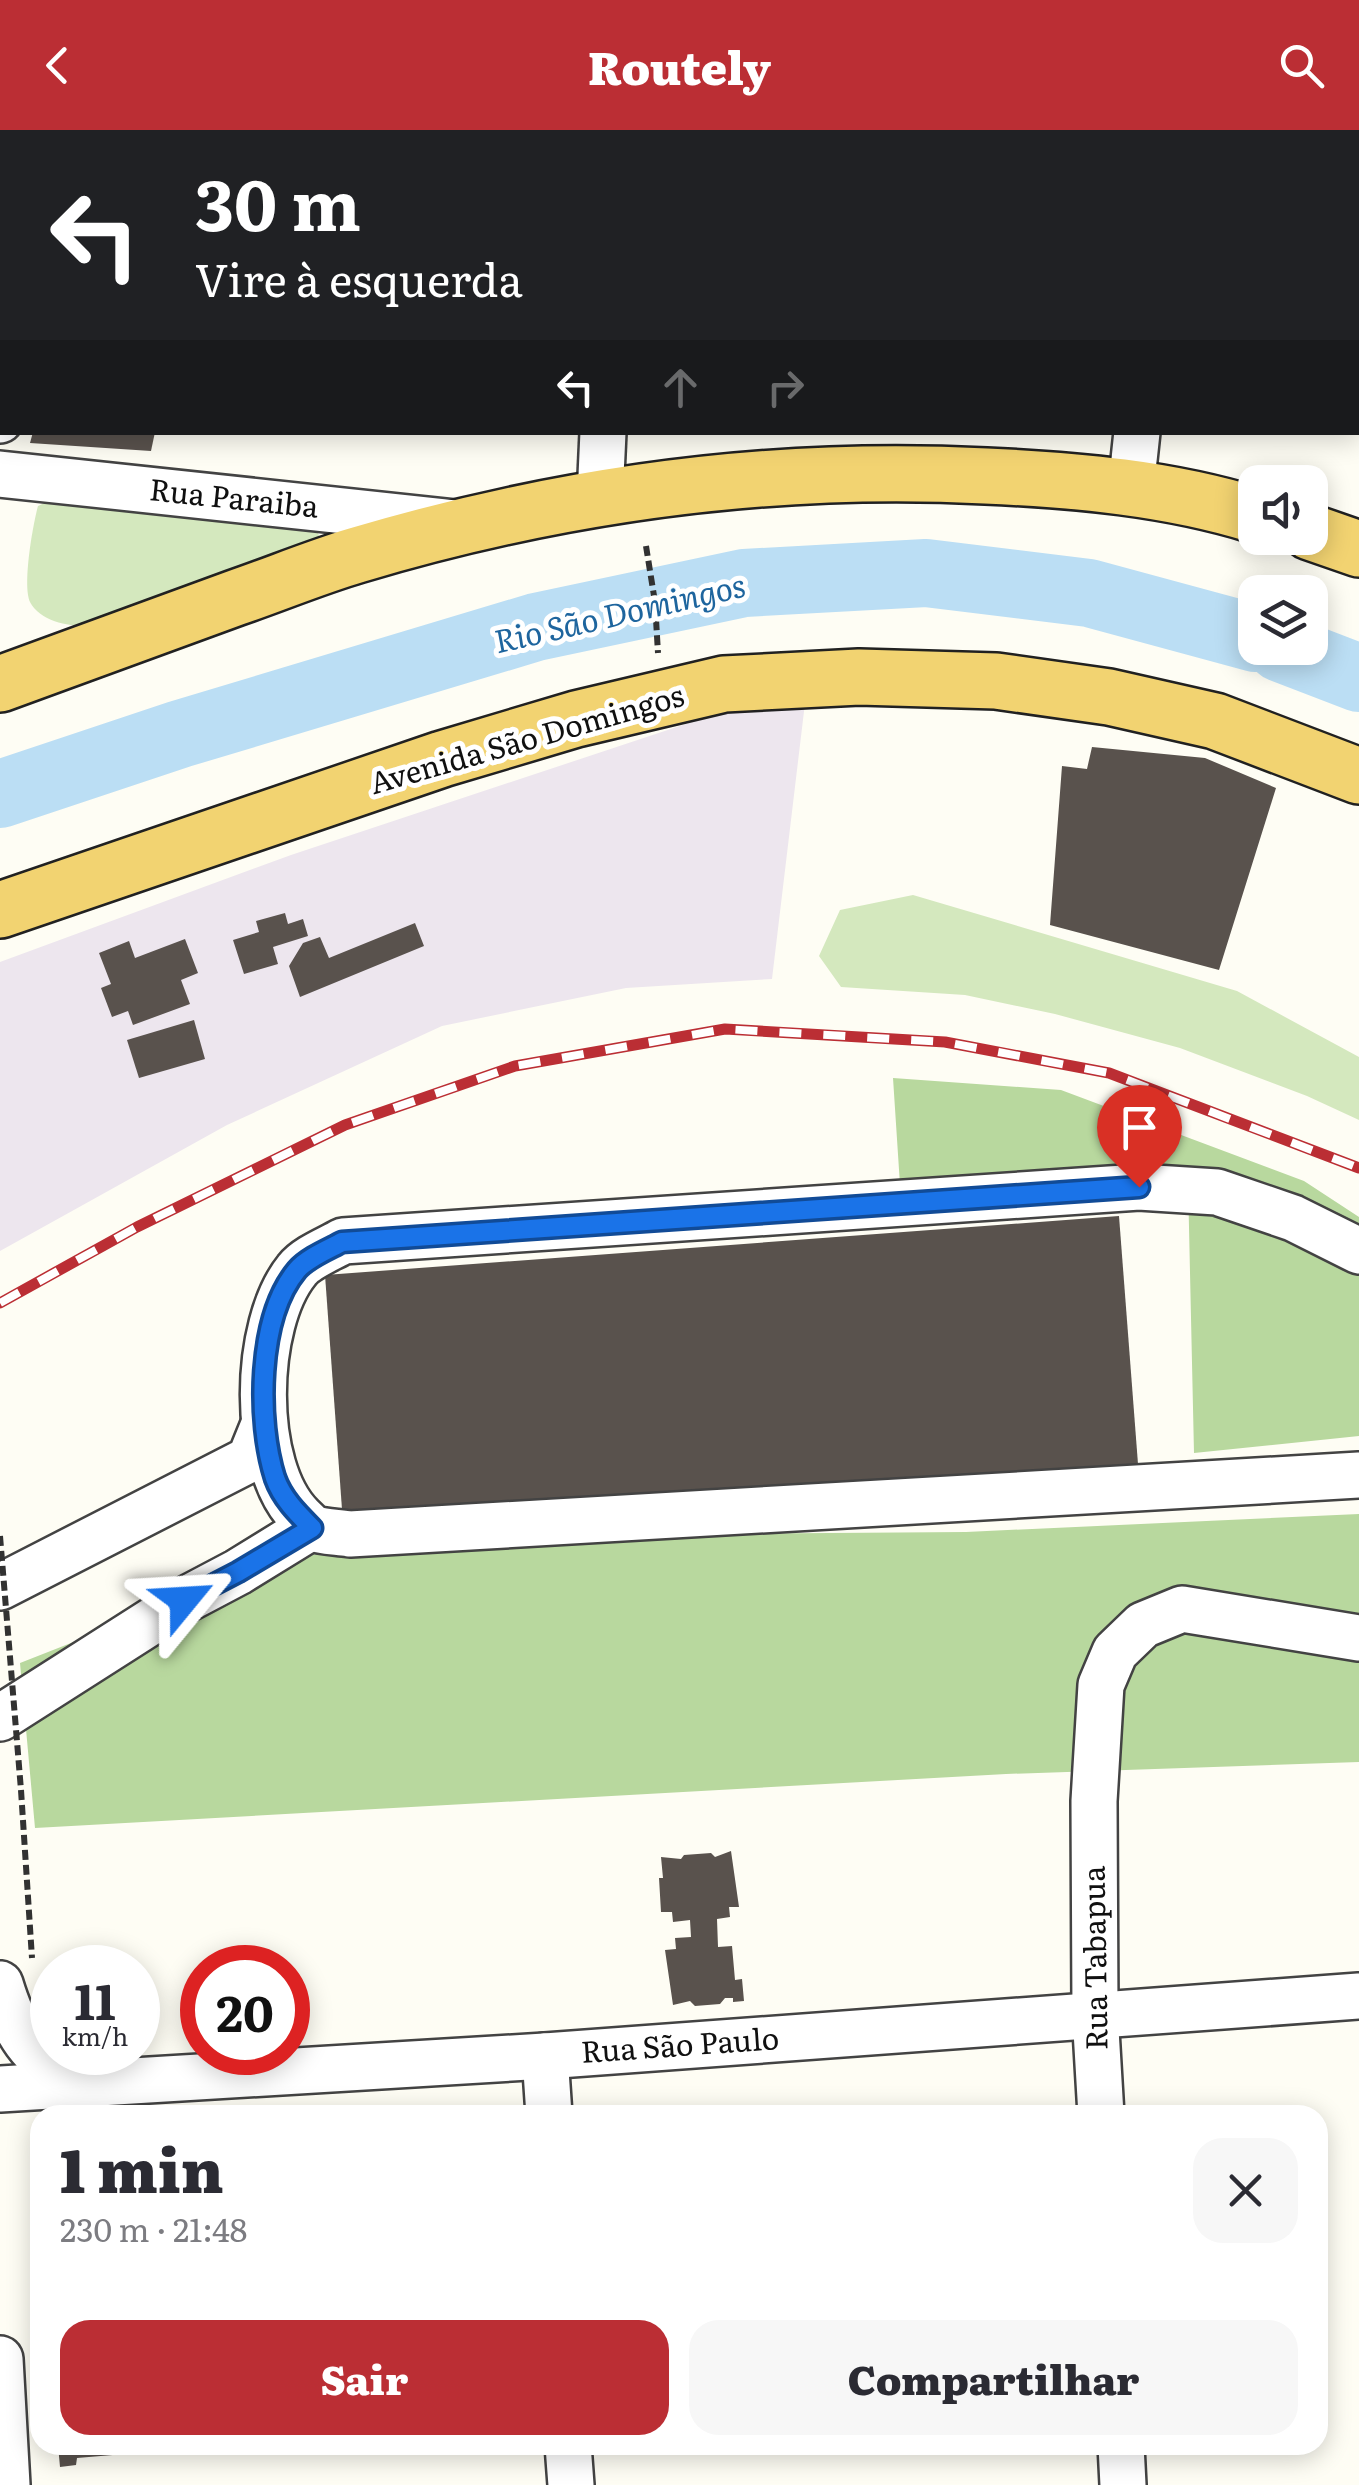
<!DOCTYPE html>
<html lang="pt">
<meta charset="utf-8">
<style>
:root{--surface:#fff;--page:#f7f7f7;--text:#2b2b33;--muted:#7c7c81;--accent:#bb2e34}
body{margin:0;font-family:Literata,serif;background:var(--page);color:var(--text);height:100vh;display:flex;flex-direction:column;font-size:38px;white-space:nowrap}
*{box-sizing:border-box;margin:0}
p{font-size:32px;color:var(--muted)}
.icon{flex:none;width:55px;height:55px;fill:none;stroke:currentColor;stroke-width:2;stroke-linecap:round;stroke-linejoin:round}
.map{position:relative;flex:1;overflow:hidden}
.panel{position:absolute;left:30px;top:1975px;width:1298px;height:350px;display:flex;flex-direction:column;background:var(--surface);border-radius:30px;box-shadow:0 5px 25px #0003}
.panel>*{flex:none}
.banner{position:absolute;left:0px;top:0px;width:1360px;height:305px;box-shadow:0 5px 25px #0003;background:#202124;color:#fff;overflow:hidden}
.tools{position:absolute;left:1238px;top:335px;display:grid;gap:20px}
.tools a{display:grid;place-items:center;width:90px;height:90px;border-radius:20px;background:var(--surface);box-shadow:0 5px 25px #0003;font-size:50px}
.speed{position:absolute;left:30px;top:1815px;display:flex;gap:20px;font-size:50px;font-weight:700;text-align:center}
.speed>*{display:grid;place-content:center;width:130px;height:130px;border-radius:50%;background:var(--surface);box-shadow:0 5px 25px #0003;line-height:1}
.speed small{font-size:25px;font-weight:400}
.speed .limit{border:15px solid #d22;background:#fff;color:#111}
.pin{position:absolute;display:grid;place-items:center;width:85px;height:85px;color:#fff;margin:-102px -42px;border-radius:50% 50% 50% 0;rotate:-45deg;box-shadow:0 0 10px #0007}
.pin .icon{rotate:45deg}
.me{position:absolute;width:110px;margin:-55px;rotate:63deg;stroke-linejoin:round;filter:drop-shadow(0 0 8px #0008)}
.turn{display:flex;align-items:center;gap:35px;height:210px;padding:0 30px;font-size:45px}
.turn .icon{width:130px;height:130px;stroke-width:2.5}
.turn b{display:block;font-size:70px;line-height:85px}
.lanes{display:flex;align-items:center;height:95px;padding:0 30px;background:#0003;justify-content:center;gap:50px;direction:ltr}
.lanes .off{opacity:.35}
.round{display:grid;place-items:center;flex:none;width:105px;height:105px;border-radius:30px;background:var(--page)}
.head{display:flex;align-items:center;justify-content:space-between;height:170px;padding:0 30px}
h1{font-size:60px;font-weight:800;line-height:75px}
.button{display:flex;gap:20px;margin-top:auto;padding:20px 30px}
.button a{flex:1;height:115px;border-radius:30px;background:var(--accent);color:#fff;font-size:40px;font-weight:800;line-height:115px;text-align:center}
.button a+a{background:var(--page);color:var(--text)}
header{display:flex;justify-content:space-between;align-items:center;height:130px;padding:0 30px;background:var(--accent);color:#fff;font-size:45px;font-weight:800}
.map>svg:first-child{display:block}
</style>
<header><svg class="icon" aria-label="back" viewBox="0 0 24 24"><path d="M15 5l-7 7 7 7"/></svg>Routely<svg class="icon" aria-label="search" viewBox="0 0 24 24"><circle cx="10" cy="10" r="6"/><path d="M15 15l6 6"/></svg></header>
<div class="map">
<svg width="1359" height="2355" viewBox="0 0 1359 2355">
<rect width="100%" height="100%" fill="#fefdf4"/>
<polygon fill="#ede6ee" points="805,573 772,849 626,858 442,896 227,995 0,1121 0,832 291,725 725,581"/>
<g fill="#d4e8be">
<path d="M51 370 316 398 320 408 86 496C67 496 40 491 30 472 22 455 33 394 38 376Z"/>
<polygon points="913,765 1237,861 1359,927 1359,990 1307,966 1180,918 1055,884 965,865 841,857 819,826 840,780"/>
</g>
<g fill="#b8d89e">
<polygon points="893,948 1061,960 1304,1051 1359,1087 1359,1306 1194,1323 1188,1052 900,1055"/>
<polygon points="1359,1384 1359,1632 1006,1644 35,1698 20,1533 127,1491 264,1427 708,1404 966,1402"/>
</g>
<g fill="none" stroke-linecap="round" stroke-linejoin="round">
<g stroke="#bbdef4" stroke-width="68">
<polyline points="1281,518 1359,548"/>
<polyline points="0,664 180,604 536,497 744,453 926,443 1089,463 1255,508"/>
</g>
</g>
<g fill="#59524d">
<polygon points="33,302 155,302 151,321 30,313"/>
<polygon points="1092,617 1205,628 1276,658 1219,840 1050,795 1062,636 1087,639"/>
<polygon points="285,783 288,794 303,789 308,806 273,817 278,834 244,844 233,810 259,802 256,791"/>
<polygon points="415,793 424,816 300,867 289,836 303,813 320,807 329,828"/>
<polygon points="185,809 198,843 181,850 190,874 133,895 128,881 112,887 101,858 111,854 99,823 129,811 135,828"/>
<polygon points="194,890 205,929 139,948 127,910"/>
<polygon points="1119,1086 1138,1334 343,1393 325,1145"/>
<polygon points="731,1721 739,1777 729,1777 730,1787 717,1789 718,1817 732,1816 735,1850 742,1849 744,1871 733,1872 733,1868 725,1868 720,1874 695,1876 690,1871 673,1875 665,1820 676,1819 675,1808 691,1807 690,1790 673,1792 672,1782 661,1782 659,1748 663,1748 661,1727 681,1729 684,1725 711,1723 715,1727"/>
<polygon points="217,1978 217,1985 160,1985 160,1982"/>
<polygon points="39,1989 40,2034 37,2034 36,2001"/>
<polygon points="58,2315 196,2315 196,2318 77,2328 76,2335 60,2337"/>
</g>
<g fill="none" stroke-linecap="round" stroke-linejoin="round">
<defs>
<g id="minor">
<polyline points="42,2 42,0"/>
<polyline points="629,2 629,0"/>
<polyline points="1169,2 1169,0"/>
<polyline points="0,290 2,272"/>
<polyline points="0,344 456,393"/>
<polyline points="1131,358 1137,302"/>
<polyline points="600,368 603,302"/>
<path d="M1359 1121 1293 1088 1217 1062 1139 1057 343 1111C329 1119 306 1128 297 1140 253 1194 250 1337 301 1387 302 1388 311 1397 312 1398 322 1402 339 1402 350 1404L1359 1345"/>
<polyline points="0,1457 250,1329 263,1297"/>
<polyline points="0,1588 185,1470 238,1442 311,1397"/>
<path d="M0 1854C16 1907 30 1921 72 1956"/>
<polyline points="545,1926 549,1985"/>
<polyline points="0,1959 545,1926 1359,1866"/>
<polyline points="1101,1985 1095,1883 1094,1671 1101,1555 1115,1522 1143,1495 1182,1479 1359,1508"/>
<polyline points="0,2229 7,2355"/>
<polyline points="568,2315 571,2355"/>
<polyline points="1121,2315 1123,2355"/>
</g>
<g id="major">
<polyline points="1310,402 1359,419"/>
<path d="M0 554C78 525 157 497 235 468 276 454 316 437 357 425 561 364 772 335 986 346 1076 350 1168 358 1255 385"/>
<polyline points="0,780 442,629 576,589 724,554 859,547 996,551 1109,567 1215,591 1359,646"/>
</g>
</defs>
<use href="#minor" stroke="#434343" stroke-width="50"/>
<use href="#major" stroke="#212121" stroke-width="60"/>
<g stroke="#323232" stroke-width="6" stroke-dasharray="10 5" stroke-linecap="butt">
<polyline points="646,416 655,472 658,523"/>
<polyline points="21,1660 32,1828"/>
</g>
<use href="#minor" stroke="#fff" stroke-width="45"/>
<use href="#major" stroke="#f2d371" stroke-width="55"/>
<defs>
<polyline id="rail" points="0,1173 137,1097 345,995 515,936 725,899 945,912 1109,943 1359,1038"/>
</defs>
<use href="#rail" stroke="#bb2e34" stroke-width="11"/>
<use href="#rail" stroke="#fff" stroke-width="8" stroke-dasharray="22" stroke-linecap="butt"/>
<polyline stroke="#323232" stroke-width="6" stroke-dasharray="10 5" stroke-linecap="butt" points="0,1406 21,1660"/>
</g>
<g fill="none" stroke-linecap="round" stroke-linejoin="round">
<defs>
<path id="route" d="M184 1470 238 1442 312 1398C297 1383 282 1368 275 1348 257 1292 257 1188 297 1140 307 1128 329 1119 342 1112L1139 1057"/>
</defs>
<use href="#route" stroke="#114b97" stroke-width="25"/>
<use href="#route" stroke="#1a73e8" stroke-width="18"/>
</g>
<g text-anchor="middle" stroke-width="10" stroke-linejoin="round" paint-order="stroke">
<g font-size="30" fill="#101010" stroke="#fff">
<text transform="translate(234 369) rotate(6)" y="10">Rua Paraiba</text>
<text transform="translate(527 610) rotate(-16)" y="10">Avenida São Domingos</text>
<text transform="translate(1096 1828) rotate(-91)" y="10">Rua Tabapua</text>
<text transform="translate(680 1916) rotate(-4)" y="10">Rua São Paulo</text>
</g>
<g font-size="32" font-style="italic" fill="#1e659e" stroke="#fff">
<text transform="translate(620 484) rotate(-13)" y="11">Rio São Domingos</text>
</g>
</g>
</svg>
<div class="tools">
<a><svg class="icon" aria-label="sound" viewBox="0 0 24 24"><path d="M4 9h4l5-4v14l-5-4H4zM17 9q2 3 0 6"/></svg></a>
<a><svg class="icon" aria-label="layers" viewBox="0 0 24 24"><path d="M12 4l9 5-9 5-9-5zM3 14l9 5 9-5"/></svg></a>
</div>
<div class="speed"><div>11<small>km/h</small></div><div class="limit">20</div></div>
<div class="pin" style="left:1139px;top:1057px;background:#d93025"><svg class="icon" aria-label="arrive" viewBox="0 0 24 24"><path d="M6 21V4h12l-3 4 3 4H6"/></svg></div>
<svg class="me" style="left:184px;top:1470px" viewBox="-20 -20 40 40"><path d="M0-17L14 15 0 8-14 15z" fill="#1a73e8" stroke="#fff" stroke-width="4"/></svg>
<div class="banner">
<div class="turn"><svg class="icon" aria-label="left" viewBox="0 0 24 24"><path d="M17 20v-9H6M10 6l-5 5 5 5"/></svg><div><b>30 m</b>Vire à esquerda</div></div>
<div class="lanes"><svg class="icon" aria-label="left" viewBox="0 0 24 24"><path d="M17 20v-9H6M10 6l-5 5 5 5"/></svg><svg class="icon off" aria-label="ahead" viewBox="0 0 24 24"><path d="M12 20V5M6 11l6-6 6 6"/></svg><svg class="icon off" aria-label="right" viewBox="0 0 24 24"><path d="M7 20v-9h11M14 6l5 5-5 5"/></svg></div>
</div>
<section class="panel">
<div class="head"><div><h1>1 min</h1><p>230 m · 21:48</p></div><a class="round"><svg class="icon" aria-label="close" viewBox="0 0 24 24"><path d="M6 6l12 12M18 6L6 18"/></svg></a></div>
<div class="button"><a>Sair</a><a>Compartilhar</a></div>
</section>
</div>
